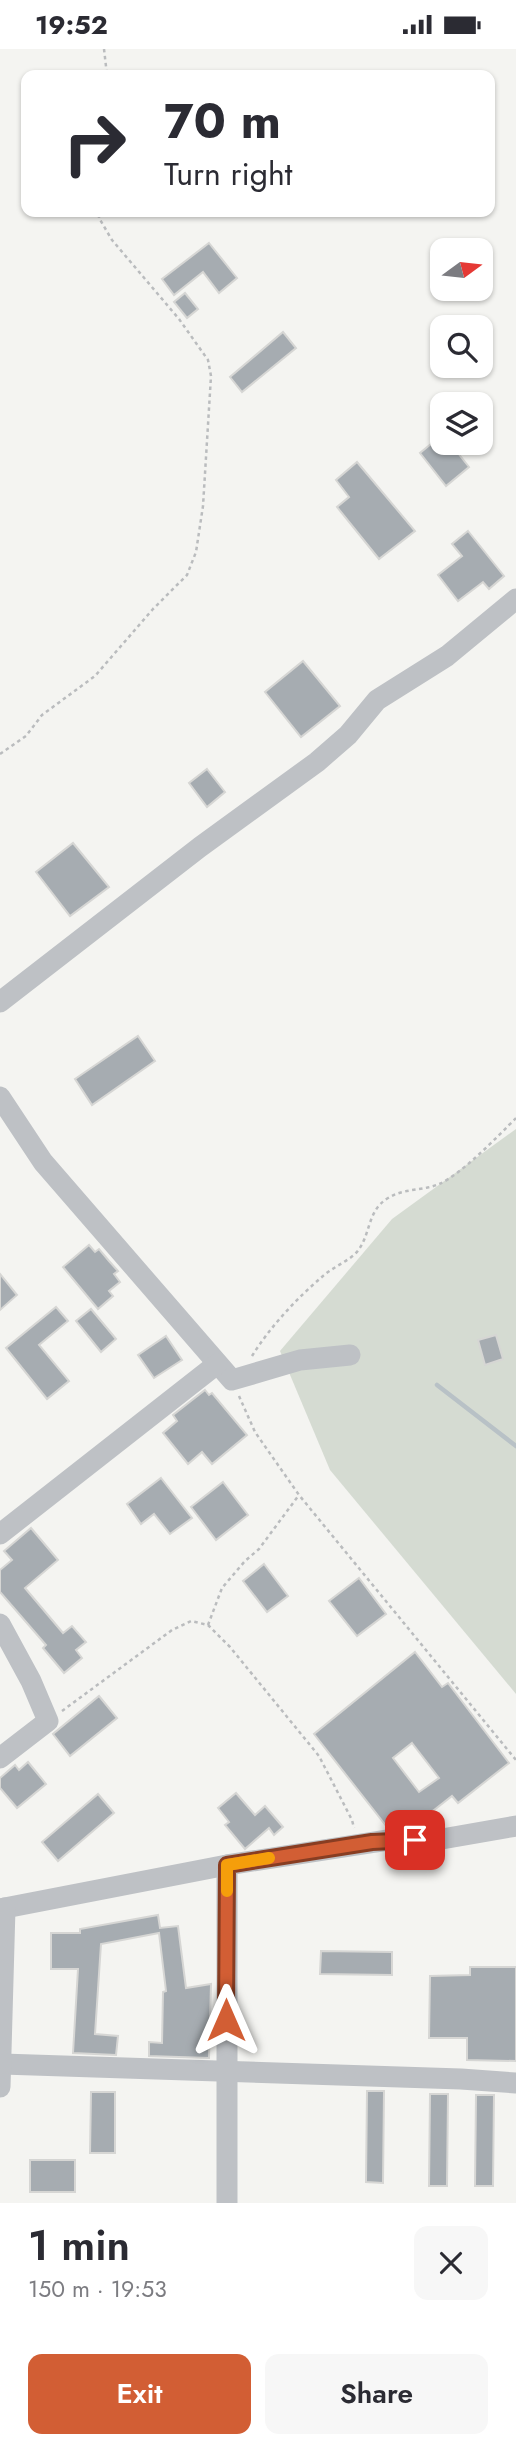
<!DOCTYPE html>
<meta charset="utf-8">
<style>
:root{--surface:#fff;--page:#f7f7f7;--text:#2b2b33;--muted:#7c7c81;--accent:#d25e34}
body{margin:0;font-family:Jost,sans-serif;background:var(--page);color:var(--text);height:100vh;display:flex;flex-direction:column;font-size:26px;white-space:nowrap}
*{box-sizing:border-box;margin:0}
p{font-size:23px;color:var(--muted)}
.icon{flex:none;width:38px;height:38px;fill:none;stroke:currentColor;stroke-width:2;stroke-linecap:round;stroke-linejoin:round}
.map{position:relative;height:2154px;overflow:hidden}
.drawer{display:flex;flex-direction:column;background:var(--surface);flex:1}
.drawer>*{flex:none}
.hud{position:absolute;left:21px;top:21px;width:474px;height:147px;border-radius:14px;box-shadow:0 2px 5px #0004;background:#fff;color:var(--text);overflow:hidden}
.needle{width:46px;rotate:75deg}
.controls{position:absolute;left:430px;top:189px;display:grid;gap:14px}
.controls a{display:grid;place-items:center;width:63px;height:63px;border-radius:14px;background:var(--surface);box-shadow:0 2px 5px #0004;font-size:35px}
.pin{position:absolute;display:grid;place-items:center;width:60px;height:60px;color:#fff;margin:-30px;border-radius:14px;box-shadow:0 4px 10px #0006}
.me{position:absolute;width:77px;margin:-38px;rotate:0deg;stroke-linejoin:round;filter:drop-shadow(0 0 5px #0008)}
.turn{display:flex;align-items:center;gap:24px;height:147px;padding:0 28px;font-size:32px}
.turn .icon{width:91px;height:91px;stroke-width:2.5}
.turn b{display:block;font-size:49px;line-height:60px}
.round{display:grid;place-items:center;flex:none;width:74px;height:74px;border-radius:14px;background:var(--page)}
.overview{display:flex;align-items:center;justify-content:space-between;height:119px;padding:0 28px}
h1{font-size:42px;font-weight:600;line-height:52px}
.cta{display:flex;gap:14px;margin-top:auto;padding:14px 28px}
.cta a{flex:1;height:80px;border-radius:14px;background:var(--accent);color:#fff;font-size:28px;font-weight:600;line-height:80px;text-align:center}
.cta a+a{background:var(--page);color:var(--text)}
.status{display:flex;justify-content:space-between;align-items:center;height:49px;padding:0 35px;background:var(--surface);direction:ltr}
.status svg{height:19px;fill:currentColor}
.map>svg:first-child{display:block}
</style>
<div class="status"><b>19:52</b><svg viewBox="0 0 49 12"><path d="M0 12V9h3v3zM5 12V6h3v6zM10 12V3h3v9zM15 12V0h3v12zM26 1h20v11H26zM47 4h2v5h-2z"/></svg></div>
<div class="map">
<svg width="516" height="2154" viewBox="0 0 516 2154">
<rect width="100%" height="100%" fill="#f4f4f1"/>
<polygon fill="#d5dbd2" points="516,1080 516,1645 330,1421 280,1302 392,1170"/>
<g fill="none" stroke-linecap="round" stroke-linejoin="round">
<polyline stroke="#b8c1c6" stroke-width="4.5" points="437,1336 516,1397"/>
</g>
<g fill="#a6acb1" stroke="#d6d6d4" stroke-width="2" fill-rule="evenodd">
<polygon points="209,194 237,229 219,244 203,223 174,246 162,230"/>
<polygon points="185,244 198,260 187,269 174,253"/>
<polygon points="283,283 296,299 242,343 230,328"/>
<polygon points="443,385 443,394 450,394 469,418 446,437 420,404"/>
<polygon points="357,413 415,482 379,510 337,458 349,448 336,431"/>
<polygon points="468,482 504,527 489,540 483,533 458,552 438,526 462,507 452,495"/>
<polygon points="303,612 340,657 301,688 265,643"/>
<polygon points="207,720 225,743 207,758 189,734"/>
<polygon points="73,794 109,838 70,867 36,823"/>
<polygon points="138,987 155,1012 92,1056 75,1030"/>
<polygon points="89,1196 95,1203 99,1200 109,1212 118,1222 114,1225 120,1233 109,1242 113,1247 98,1260 63,1218"/>
<polygon points="0,1225 17,1246 0,1261"/>
<polygon points="56,1258 68,1272 39,1296 69,1332 47,1350 6,1299"/>
<polygon points="91,1260 116,1290 101,1303 76,1272"/>
<polygon points="496,1286 503,1310 485,1316 478,1291"/>
<polygon points="166,1287 182,1311 154,1329 138,1306"/>
<polygon points="205,1341 209,1346 212,1344 247,1386 212,1415 202,1403 188,1415 163,1384 177,1372 173,1366"/>
<polygon points="161,1429 192,1469 170,1485 154,1465 141,1475 127,1455"/>
<polygon points="223,1433 248,1466 216,1491 191,1458"/>
<polygon points="31,1479 58,1511 25,1539 63,1584 72,1577 86,1593 76,1601 82,1609 64,1624 43,1599 46,1596 0,1543 0,1521 12,1511 4,1502"/>
<polygon points="264,1515 288,1547 267,1563 243,1532"/>
<polygon points="359,1529 386,1565 357,1587 329,1552"/>
<path d="M415 1603 442 1638 448 1634 509 1714 458 1754 452 1747 415 1776 411 1772 405 1778H387L314 1685ZM412 1694 439 1729 419 1743 393 1709Z"/>
<polygon points="99,1647 117,1669 70,1707 53,1685"/>
<polygon points="28,1713 46,1735 17,1759 0,1739 0,1729 15,1716 19,1721"/>
<polygon points="236,1744 255,1766 265,1757 283,1778 274,1786 269,1779 245,1800 225,1776 229,1773 218,1759"/>
<polygon points="98,1745 114,1764 58,1812 42,1793"/>
<polygon points="158,1866 160,1879 178,1877 186,1939 211,1935 209,2009 149,2007 149,1993 162,1994 163,1943 166,1942 159,1884 101,1895 95,1985 118,1987 116,2006 73,2004 78,1920 51,1920 51,1884 80,1884 80,1880"/>
<polygon points="321,1902 392,1903 392,1926 320,1925"/>
<polygon points="470,1918 516,1918 516,2012 467,2011 467,1989 429,1989 430,1927 470,1926"/>
<polygon points="367,2042 384,2042 383,2134 366,2133"/>
<polygon points="91,2043 115,2043 115,2104 90,2104"/>
<polygon points="430,2045 448,2045 447,2137 429,2137"/>
<polygon points="476,2046 494,2046 493,2137 475,2137"/>
<rect x="30" y="2111" width="45" height="32"/>
</g>
<g fill="none" stroke-linecap="round" stroke-linejoin="round">
<g stroke="#babcbe" stroke-width="2.5" stroke-dasharray="3.5 3.5" stroke-linecap="butt">
<polyline points="104,0 107,26"/>
<polyline points="0,705 26,687 42,666 95,627 153,560 187,526 196,503 203,457 211,327 208,311 179,270 112,191 99,169 99,163"/>
<path d="M252 1307C270 1278 297 1249 323 1227 332 1219 344 1214 354 1206 372 1189 365 1163 388 1149 404 1139 423 1142 439 1135 461 1126 499 1086 516 1069"/>
<polyline points="239,1347 255,1383 299,1446 516,1711"/>
<polyline points="208,1576 222,1539 245,1512 259,1500 299,1446"/>
<polyline points="62,1662 172,1581 191,1572 208,1576 230,1598 319,1707 352,1771 354,1779"/>
</g>
<g stroke="#bec1c5" stroke-width="21">
<polyline points="0,953 200,798 317,713 348,686 377,651 447,607 516,550"/>
<polyline points="0,1048 43,1113 232,1331 300,1311 350,1306"/>
<polyline points="0,1485 217,1315"/>
<polyline points="0,1575 31,1632 48,1672 0,1709"/>
<polyline points="0,1860 227,1816 388,1791 442,1790 516,1777"/>
<polyline points="2,2015 461,2030 516,2034"/>
<polyline points="0,2038 5,1859"/>
<polyline points="227,2154 227,1816"/>
</g>
</g>
<g fill="none" stroke-linecap="round" stroke-linejoin="round">
<defs>
<polyline id="route" points="226,1971 227,1816 372,1793 415,1791"/>
</defs>
<use href="#route" stroke="#883d22" stroke-width="18"/>
<use href="#route" stroke="#d25e34" stroke-width="12"/>
<polyline stroke="#f59e0b" stroke-width="12" points="227,1842 227,1816 269,1809"/>
</g>
</svg>
<div class="controls">
<a><svg class="needle" viewBox="-14 -14 28 28"><path d="M0-13l5 13h-10z" fill="#e53935"/><path d="M0 13l5-13h-10z" fill="#7c7c81"/></svg></a>
<a><svg class="icon" aria-label="search" viewBox="0 0 24 24"><circle cx="10" cy="10" r="6"/><path d="M15 15l6 6"/></svg></a>
<a><svg class="icon" aria-label="layers" viewBox="0 0 24 24"><path d="M12 4l9 5-9 5-9-5zM3 14l9 5 9-5"/></svg></a>
</div>
<div class="pin" style="left:415px;top:1791px;background:#d93025"><svg class="icon" aria-label="arrive" viewBox="0 0 24 24"><path d="M6 21V4h12l-3 4 3 4H6"/></svg></div>
<svg class="me" style="left:226px;top:1971px" viewBox="-20 -20 40 40"><path d="M0-17L14 15 0 8-14 15z" fill="#d25e34" stroke="#fff" stroke-width="4"/></svg>
<div class="hud">
<div class="turn"><svg class="icon" aria-label="right" viewBox="0 0 24 24"><path d="M7 20v-9h11M14 6l5 5-5 5"/></svg><div><b>70 m</b>Turn right</div></div>
</div>
</div>
<section class="drawer">
<div class="overview"><div><h1>1 min</h1><p>150 m · 19:53</p></div><a class="round"><svg class="icon" aria-label="close" viewBox="0 0 24 24"><path d="M6 6l12 12M18 6L6 18"/></svg></a></div>
<div class="cta"><a>Exit</a><a>Share</a></div>
</section>
